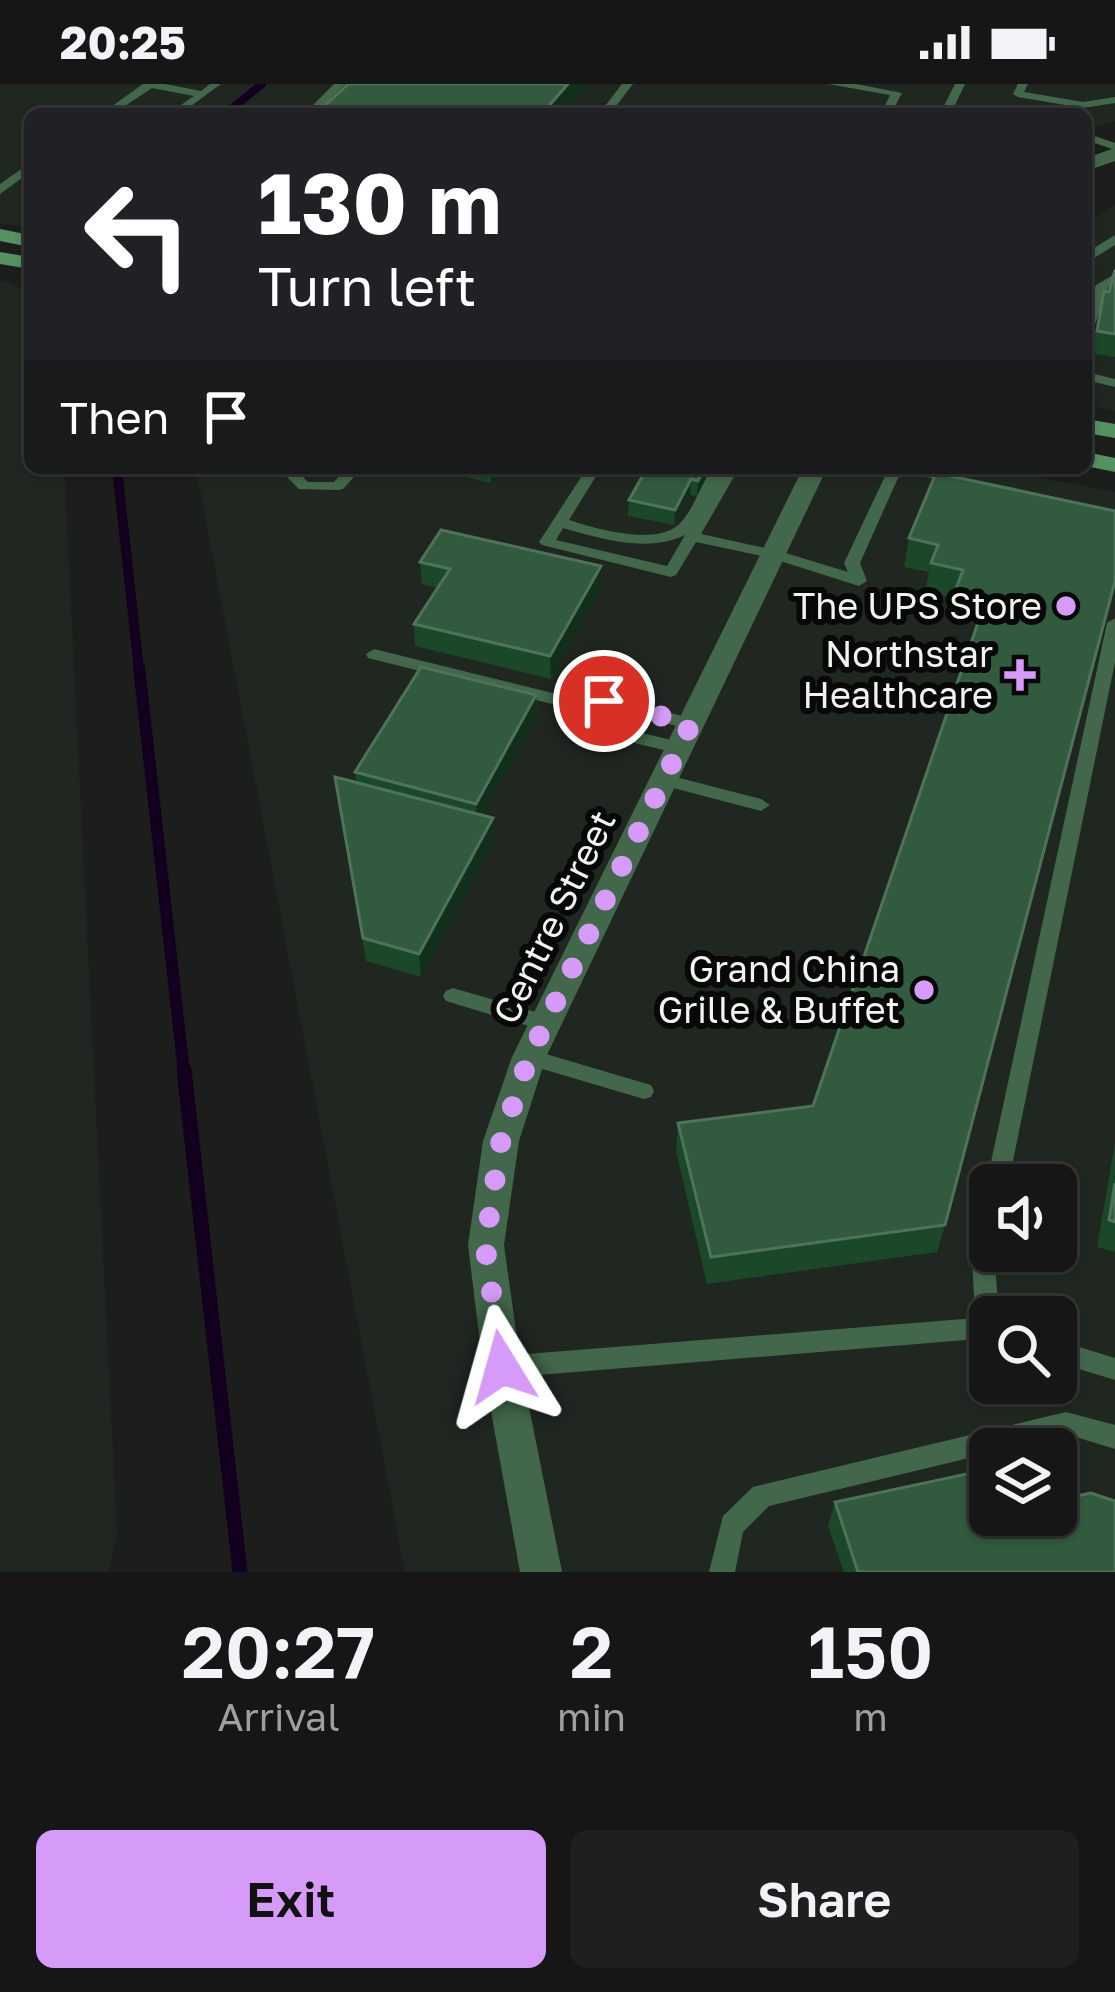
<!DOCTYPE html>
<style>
:root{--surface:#151615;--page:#1e1f1e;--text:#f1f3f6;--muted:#9d9fa0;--line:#343534;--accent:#d69bf9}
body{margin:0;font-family:"Golos Text",sans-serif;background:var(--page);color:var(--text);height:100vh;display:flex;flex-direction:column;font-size:45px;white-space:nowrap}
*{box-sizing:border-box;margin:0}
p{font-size:39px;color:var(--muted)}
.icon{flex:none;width:66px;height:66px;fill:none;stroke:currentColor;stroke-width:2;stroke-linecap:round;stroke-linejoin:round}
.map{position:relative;height:1488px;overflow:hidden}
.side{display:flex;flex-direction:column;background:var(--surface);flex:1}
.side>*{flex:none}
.hud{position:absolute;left:24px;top:24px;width:1068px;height:366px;border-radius:18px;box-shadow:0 3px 9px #0004,0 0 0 3px var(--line);background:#202124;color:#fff;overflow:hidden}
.fabs{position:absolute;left:969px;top:1080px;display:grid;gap:24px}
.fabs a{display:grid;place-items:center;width:108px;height:108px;border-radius:18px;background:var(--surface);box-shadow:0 3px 9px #0004,0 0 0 3px var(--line);font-size:60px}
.pin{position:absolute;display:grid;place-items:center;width:102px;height:102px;color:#fff;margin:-51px;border:6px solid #fff;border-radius:50%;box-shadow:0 3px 12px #0007}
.me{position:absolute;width:132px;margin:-66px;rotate:352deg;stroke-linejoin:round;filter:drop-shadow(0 0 9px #0008)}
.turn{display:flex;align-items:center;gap:42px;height:252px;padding:0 36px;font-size:54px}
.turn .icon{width:156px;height:156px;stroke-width:2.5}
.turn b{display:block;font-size:84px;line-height:102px}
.then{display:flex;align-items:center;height:114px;padding:0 36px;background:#0003;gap:24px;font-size:45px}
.eta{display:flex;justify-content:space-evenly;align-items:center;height:204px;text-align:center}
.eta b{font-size:72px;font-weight:600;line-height:84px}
.button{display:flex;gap:24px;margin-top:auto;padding:24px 36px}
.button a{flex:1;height:138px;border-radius:18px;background:var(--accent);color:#111;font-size:48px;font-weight:600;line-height:138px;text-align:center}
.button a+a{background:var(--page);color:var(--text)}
.status{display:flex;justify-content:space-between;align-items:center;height:84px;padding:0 60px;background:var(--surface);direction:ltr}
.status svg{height:33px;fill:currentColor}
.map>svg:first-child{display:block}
</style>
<div class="status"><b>20:25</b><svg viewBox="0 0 49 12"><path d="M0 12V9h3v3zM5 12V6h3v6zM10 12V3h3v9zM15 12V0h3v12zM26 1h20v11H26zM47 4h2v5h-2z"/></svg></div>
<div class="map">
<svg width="1115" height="1488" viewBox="0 0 1115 1488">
<rect width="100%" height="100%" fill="#1c1e1c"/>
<g fill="#202721" fill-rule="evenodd">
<polygon points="0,0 1115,0 1115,37 1086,46 1086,30 30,30 30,144 0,139"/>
<polygon points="1115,121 1115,327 1086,320 1086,139"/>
<polygon points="0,196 30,207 30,384 64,384 117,1452 108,1488 0,1488"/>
<path d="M196 384H991L1115 408V1488H405ZM990 1101H1056V1167H990ZM990 1233H1056V1299H990ZM990 1365H1056V1431H990Z"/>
</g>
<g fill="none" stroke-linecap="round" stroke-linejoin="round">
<polyline stroke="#13001f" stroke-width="8" points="225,30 262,0"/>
<polyline stroke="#13001f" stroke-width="10" points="117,384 139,586"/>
<polyline stroke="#13001f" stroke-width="12" points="139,583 184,989"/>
<polyline stroke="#13001f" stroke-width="15" points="184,986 240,1488"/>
<g fill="#43674a" fill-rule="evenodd">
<polygon points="143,0 165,0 201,7 210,0 221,0 180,30 168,30 194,12 152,4 113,30 101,30"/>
<polygon points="334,0 345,0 315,30 304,30"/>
<polygon points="622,0 633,0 610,30 599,30"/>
<polygon points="828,0 856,0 902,9 891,30 881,30 890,11"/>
<polygon points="955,0 965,0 955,21 995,30 952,27 950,30 940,30"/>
<polygon points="1018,0 1028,0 1024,8 1083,18 1115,13 1115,19 1083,24 1018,13 1013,10"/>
<polygon points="1086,49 1115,59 1115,66 1086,56"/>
<polygon points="30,79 30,88 0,110 0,100"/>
<polygon points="1115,151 1115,161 1086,179 1086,169"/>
<polygon points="1115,190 1115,199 1108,203 1093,246 1086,250 1086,228 1096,201"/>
<polygon points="1086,288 1115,295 1115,303 1086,296"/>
<polygon points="284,384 298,384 298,388 308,398 334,398 347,384 362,384 343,405 338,406 299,405 286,392"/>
<path d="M587 384H601L569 436C597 445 661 464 682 437 695 422 701 401 710 384H724L721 390 725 384H739L701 450 779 467 848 488 844 479 887 388C913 381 937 386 963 392L965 395 958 399 910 390 898 394 860 479 867 497 859 502 771 474 696 458 676 491 671 493 542 461 539 458ZM563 444C601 455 648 469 685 451L667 482 556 456Z"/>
<polygon points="1115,534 1115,578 1008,1101 990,1101 990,1108 986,1101 1107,539"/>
<polygon points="374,565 597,620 598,613 604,611 697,636 699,640 691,646 607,623 606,630 600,632 368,574 366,570"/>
<polygon points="591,637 680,658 689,664 680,670 585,647 583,643 585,639"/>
<polygon points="664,690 761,715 770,721 761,727 658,700 655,696"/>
<polygon points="453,904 552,933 555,939 552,945 545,947 446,917 443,912 446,907"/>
<polygon points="529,965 644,999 651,1001 654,1007 651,1013 644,1015 522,979 519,973 522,967"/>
<path d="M990 1124V1167H994L999 1233H990V1254L502 1294 494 1291 490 1283 494 1275 502 1272 976 1234C973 1197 968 1162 982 1127Z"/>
<polygon points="1056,1256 1115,1274 1115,1296 1056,1278"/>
<polygon points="1066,1328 1115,1341 1115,1365 1066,1350 1006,1365 990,1365 990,1369 769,1422 743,1448 735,1488 709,1488 723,1432 753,1403"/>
</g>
<g fill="#43674a" fill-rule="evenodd">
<polygon points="1115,64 1115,77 1086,87 1086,74"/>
<polygon points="803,384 827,384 546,973 519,1057 504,1161 521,1283 562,1488 520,1488 483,1283 468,1161 483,1057 512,973"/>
</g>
<g fill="#569162" fill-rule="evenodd">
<polygon points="0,145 30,151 30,163 0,157"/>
<polygon points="0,168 30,173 30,185 0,180"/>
<polygon points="1086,335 1115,340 1115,354 1086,349"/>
<polygon points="1086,368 1115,374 1115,388 1086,382"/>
</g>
</g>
<g fill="#1a4828">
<polygon points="1115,186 1115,273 1091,269 1104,207 1109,208"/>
<polygon points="448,384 500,384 491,399 448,389"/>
<polygon points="647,384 706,394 697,412 690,411 674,441 628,432 629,416"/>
<polygon points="1115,427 945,1141 937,1168 707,1200 676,1067 678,1039 813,1022 978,540 950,534 954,514 925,508 929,488 904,483 909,454"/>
<polygon points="420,478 601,482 601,504 551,595 415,562 414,540 437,504 422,500"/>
<polygon points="536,611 537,634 483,731 493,734 494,757 421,893 366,877 335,693 356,698 355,688"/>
<polygon points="1115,1059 1115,1168 1097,1163"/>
<polygon points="1062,1415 1115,1488 844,1488 828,1442 835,1418"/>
</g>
<g fill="#112f1a">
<polygon points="568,0 589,0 563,30 546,30 546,25"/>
<polygon points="490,384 500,384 491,399"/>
<polygon points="704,384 707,384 706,394 697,412 698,397"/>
<polygon points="691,395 690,411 674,441 675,426"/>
<polygon points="601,482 601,504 551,595 550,572"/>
<polygon points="536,611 537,634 477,742 476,720"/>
<polygon points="493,734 494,757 421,893 419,870"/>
</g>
<g fill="#315a3e" stroke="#4f725a" stroke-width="3">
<polygon points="348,0 568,0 546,25 554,26 551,30 317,29"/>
<polygon points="1115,186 1115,250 1097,247 1104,207 1109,208"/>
<polygon points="647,384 704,384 698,397 691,395 675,426 629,416"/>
<polygon points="936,389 1115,427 1115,497 945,1141 711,1173 678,1039 813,1022 987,512 956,505 963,486 931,479 938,461 909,454"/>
<polygon points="441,446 601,482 550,572 414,540 450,485 420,478"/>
<polygon points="421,583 536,611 476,720 355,688"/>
<polygon points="335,693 493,734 419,870 363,854"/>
<polygon points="1115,1099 1115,1138 1109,1136"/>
<polygon points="990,1385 990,1431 1056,1431 1056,1402 1062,1415 1091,1409 1115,1417 1115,1488 858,1488 835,1418"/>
</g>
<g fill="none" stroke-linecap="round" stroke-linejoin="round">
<polyline stroke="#d69bf9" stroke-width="21" stroke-dasharray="0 37.8" points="502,1283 485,1161 501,1057 529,973 691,640 604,617"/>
</g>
<g fill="#d69bf9" stroke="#070807" stroke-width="4.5">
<circle cx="1066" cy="522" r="12"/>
<path d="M1014 573h12v12h12v12h-12v12h-12v-12h-12v-12h12z"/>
<circle cx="924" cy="906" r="12"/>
</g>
<g text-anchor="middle" stroke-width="12" stroke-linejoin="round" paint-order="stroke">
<g font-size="36" fill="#f1f3f1" stroke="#070807" text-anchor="end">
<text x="1042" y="535">The UPS Store</text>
<text x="993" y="583">Northstar<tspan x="993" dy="41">Healthcare</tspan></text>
<text x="900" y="898">Grand China<tspan x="900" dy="41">Grille &amp; Buffet</tspan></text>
</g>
<g font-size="36" fill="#f1f3f1" stroke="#070807">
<text transform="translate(554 833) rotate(-64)" y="13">Centre Street</text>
</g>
</g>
</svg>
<div class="fabs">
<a><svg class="icon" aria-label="sound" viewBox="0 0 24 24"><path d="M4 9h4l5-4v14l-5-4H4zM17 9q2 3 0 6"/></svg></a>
<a><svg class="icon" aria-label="search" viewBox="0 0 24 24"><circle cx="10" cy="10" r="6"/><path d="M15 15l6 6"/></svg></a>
<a><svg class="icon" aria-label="layers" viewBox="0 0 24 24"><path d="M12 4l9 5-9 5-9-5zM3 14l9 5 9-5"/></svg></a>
</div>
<div class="pin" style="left:604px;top:617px;background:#d93025"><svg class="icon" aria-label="arrive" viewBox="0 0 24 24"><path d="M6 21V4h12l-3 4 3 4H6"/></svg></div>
<svg class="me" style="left:502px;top:1283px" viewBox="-20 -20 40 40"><path d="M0-17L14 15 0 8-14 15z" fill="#d69bf9" stroke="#fff" stroke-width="4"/></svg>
<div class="hud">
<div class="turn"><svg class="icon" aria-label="left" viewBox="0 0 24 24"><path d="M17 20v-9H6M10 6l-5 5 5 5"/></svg><div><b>130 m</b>Turn left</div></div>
<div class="then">Then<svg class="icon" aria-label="arrive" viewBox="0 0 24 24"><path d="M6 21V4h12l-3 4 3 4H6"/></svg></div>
</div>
</div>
<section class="side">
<div class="eta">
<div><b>20:27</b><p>Arrival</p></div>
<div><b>2</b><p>min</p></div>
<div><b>150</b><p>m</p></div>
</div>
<div class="button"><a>Exit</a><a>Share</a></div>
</section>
